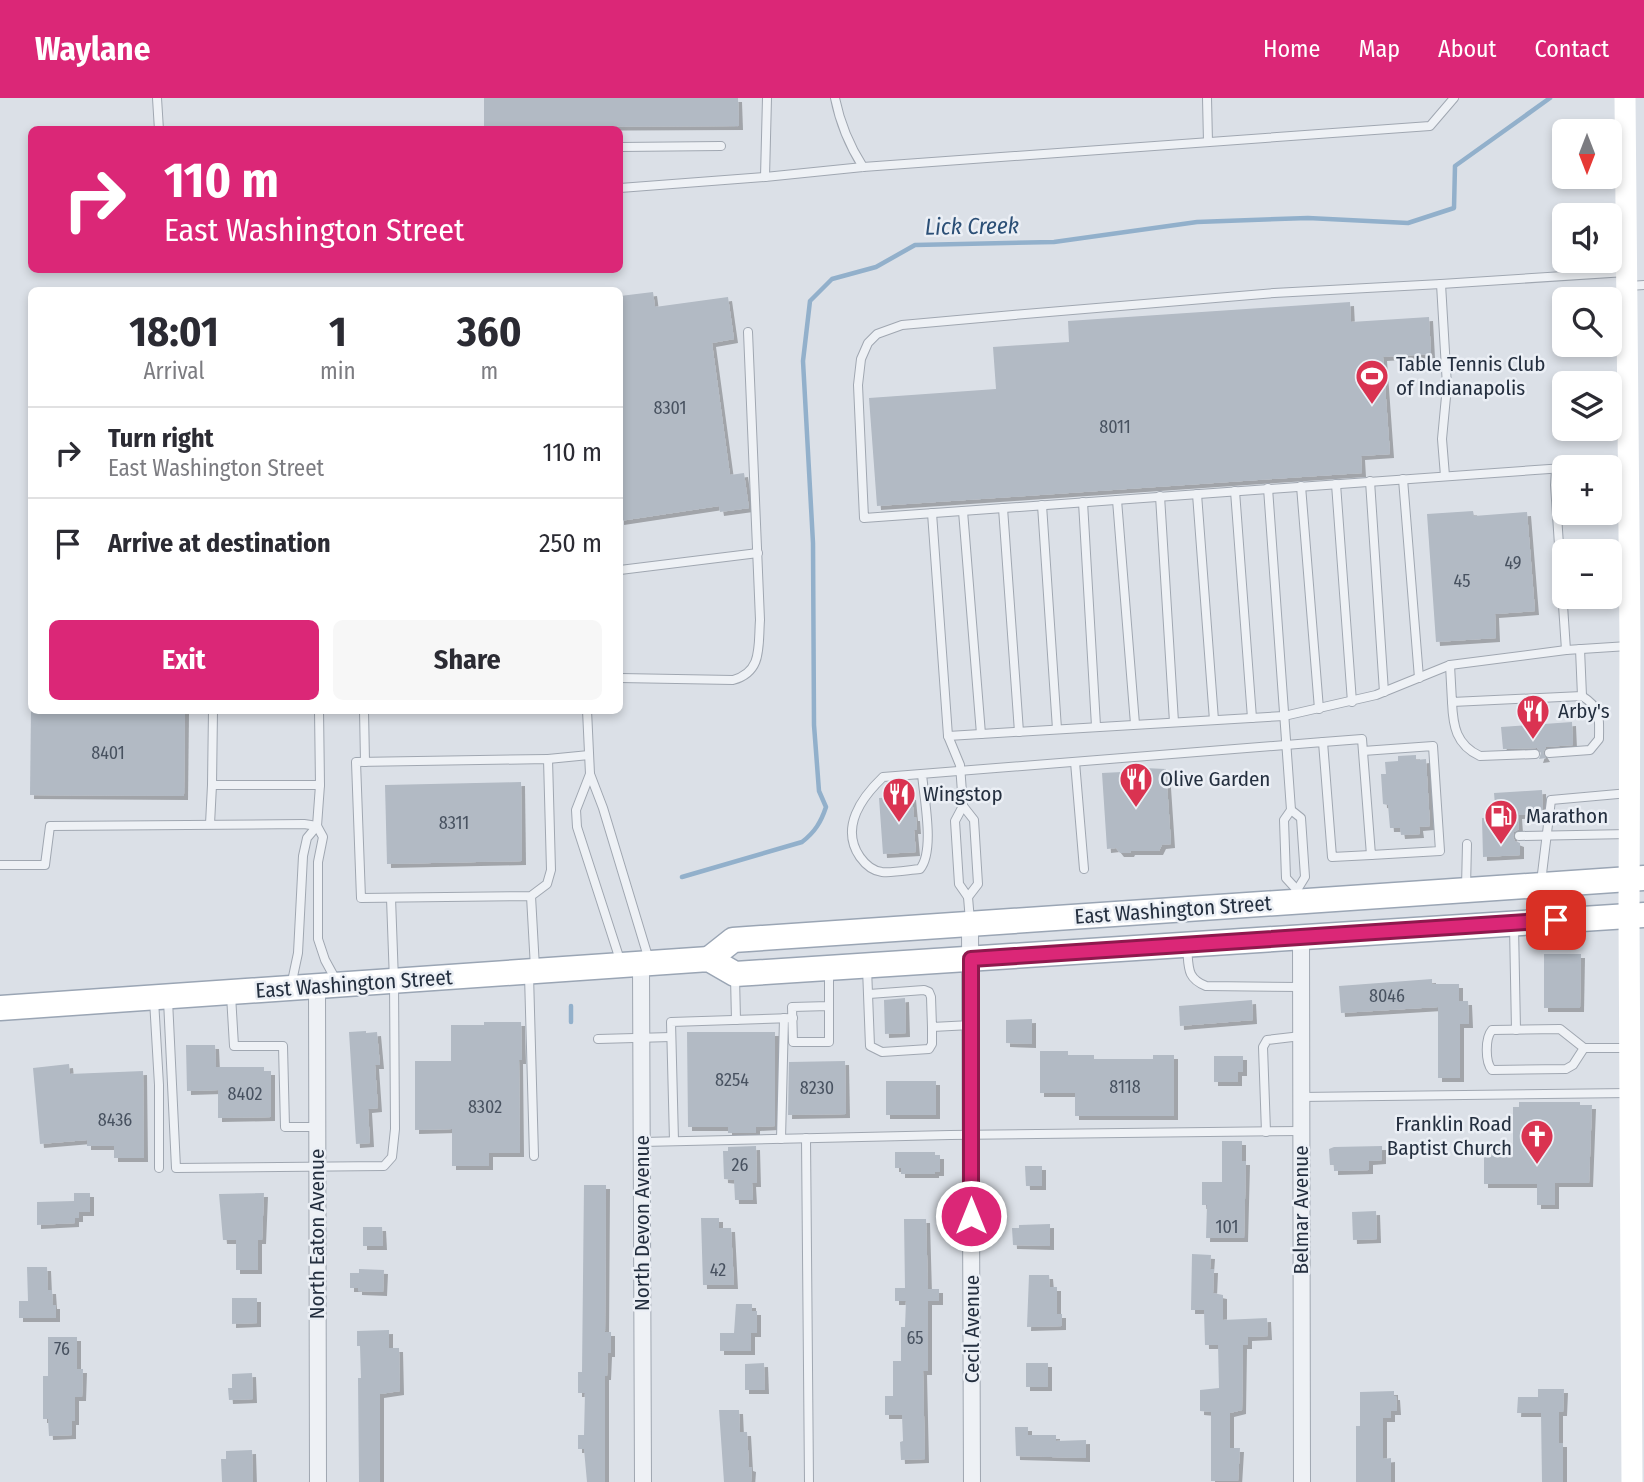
<!DOCTYPE html>
<meta charset="utf-8">
<style>
:root{--surface:#fff;--page:#f7f7f7;--text:#2b2b33;--muted:#7c7c81;--line:#e1e1e2;--accent:#db2777}
body{margin:0;font-family:"Fira Sans Condensed",sans-serif;background:var(--page);color:var(--text);height:100vh;display:flex;flex-direction:column;font-size:26px;white-space:nowrap}
*{box-sizing:border-box;margin:0}
p{font-size:23px;color:var(--muted)}
.icon{flex:none;width:38px;height:38px;fill:none;stroke:currentColor;stroke-width:2;stroke-linecap:round;stroke-linejoin:round}
.map{position:relative;flex:1;overflow:hidden}
.details{position:absolute;left:28px;top:189px;width:595px;height:427px;display:flex;flex-direction:column;background:var(--surface);border-radius:10px;box-shadow:0 4px 10px #0003}
.details>*{flex:none}
.top-card{position:absolute;left:28px;top:28px;width:595px;height:147px;border-radius:10px;box-shadow:0 4px 10px #0003;background:#db2777;color:#fff;overflow:hidden}
.needle{width:46px;rotate:180deg}
.controls{position:absolute;left:1552px;top:21px;display:grid;gap:14px}
.controls a{display:grid;place-items:center;width:70px;height:70px;border-radius:10px;background:var(--surface);box-shadow:0 4px 10px #0003;font-size:35px}
.pin{position:absolute;display:grid;place-items:center;width:60px;height:60px;color:#fff;margin:-30px;border-radius:14px;box-shadow:0 4px 10px #0006}
.me{position:absolute;width:77px;margin:-38px;rotate:0deg;stroke-linejoin:round;filter:drop-shadow(0 0 5px #0008)}
.turn{display:flex;align-items:center;gap:24px;height:147px;padding:0 21px;font-size:32px}
.turn .icon{width:91px;height:91px;stroke-width:2.5}
.turn b{display:block;font-size:49px;line-height:60px}
.eta{display:flex;justify-content:space-evenly;align-items:center;height:119px;text-align:center}
.eta b{font-size:42px;font-weight:700;line-height:49px}
.primary-button{display:flex;gap:14px;margin-top:auto;padding:14px 21px}
.primary-button a{flex:1;height:80px;border-radius:10px;background:var(--accent);color:#fff;font-size:28px;font-weight:700;line-height:80px;text-align:center}
.primary-button a+a{background:var(--page);color:var(--text)}
ul{padding:0;list-style:none}
li{display:flex;align-items:center;gap:21px;height:91px;padding:0 21px;border-top:2px solid var(--line)}
li div{flex:1}
li b{display:block;font-size:26px}
li em{font-style:normal}
header{display:flex;align-items:center;gap:42px;box-sizing:border-box;height:98px;padding:0 35px;background:var(--accent);color:#fff}
header strong{font-size:33px}
nav{display:flex;gap:38px;margin-inline-start:auto;font-size:24px}
.map>svg:first-child{display:block}
</style>
<header>
<strong>Waylane</strong>
<nav><a>Home</a><a>Map</a><a>About</a><a>Contact</a></nav>
</header>
<div class="map">
<svg width="1644" height="1384" viewBox="0 0 1644 1384">
<defs>
<filter id="shadow"><feDropShadow dx="4" dy="4" stdDeviation="0" flood-color="#0004"/></filter>
</defs>
<rect width="100%" height="100%" fill="#dbe0e7"/>
<g fill="none" stroke-linecap="round" stroke-linejoin="round">
<g stroke="#92b0cb" stroke-width="4.5">
<path d="M682 779 802 744C815 734 821 724 826 709L819 693 814 627 813 445 803 263 810 203 832 181 876 169 915 147 1054 144 1197 124 1308 120 1408 125 1454 110 1455 68 1550 0"/>
<polyline points="571,908 571,924"/>
</g>
</g>
<g fill="#b2bac4" filter="url(#shadow)">
<polygon points="484,0 738,0 739,28 484,29"/>
<polygon points="653,194 655,209 728,199 734,241 712,245 730,377 744,375 749,410 720,414 719,408 620,423 620,198"/>
<polygon points="1350,204 1351,224 1429,219 1431,256 1383,259 1390,356 1361,358 1362,375 877,408 869,300 996,291 993,249 1069,244 1068,223"/>
<polygon points="1473,413 1474,418 1527,414 1535,513 1495,516 1496,540 1436,544 1427,416"/>
<polygon points="31,612 185,612 184,698 30,697"/>
<polygon points="1572,624 1573,647 1546,649 1543,655 1546,660 1539,661 1541,655 1537,650 1503,651 1501,629"/>
<polygon points="1416,657 1416,662 1426,661 1430,728 1419,729 1420,736 1401,737 1400,730 1390,730 1388,707 1383,706 1381,676 1386,676 1385,664 1398,663 1398,658"/>
<polygon points="1144,666 1144,670 1166,671 1171,746 1162,747 1159,753 1131,753 1130,755 1120,755 1116,750 1107,751 1102,675 1122,674 1123,671 1129,671 1129,667"/>
<polygon points="521,684 522,763 387,766 385,687"/>
<polygon points="1542,692 1543,716 1518,717 1519,731 1514,734 1513,739 1515,743 1520,745 1520,757 1483,759 1482,720 1496,719 1494,695"/>
<polygon points="912,698 914,719 916,719 917,732 914,732 916,754 883,756 879,700"/>
<polygon points="1544,856 1581,856 1580,910 1544,910"/>
<polygon points="1432,881 1432,886 1459,886 1459,903 1468,903 1469,926 1460,926 1460,980 1438,980 1438,909 1341,915 1339,888"/>
<polygon points="905,900 906,935 885,936 884,902"/>
<polygon points="1252,902 1253,922 1180,928 1179,908"/>
<polygon points="1032,921 1032,946 1006,945 1006,922"/>
<polygon points="484,924 521,924 522,962 519,962 520,1055 489,1055 489,1068 452,1068 452,1031 415,1032 415,963 451,963 451,927 484,927"/>
<polygon points="366,933 366,935 377,934 380,967 375,967 378,1010 368,1011 370,1045 356,1046 349,934"/>
<polygon points="687,934 775,934 775,1028 756,1029 756,1035 728,1035 728,1029 688,1029"/>
<polygon points="186,947 215,947 216,969 264,969 264,973 271,973 271,1019 218,1020 218,992 187,993"/>
<polygon points="1040,953 1068,953 1068,957 1094,957 1094,961 1153,961 1153,957 1174,957 1174,1018 1075,1018 1075,995 1040,995"/>
<polygon points="1214,958 1243,958 1243,974 1238,974 1238,984 1214,984"/>
<polygon points="845,963 846,1016 788,1017 789,964"/>
<polygon points="69,966 70,976 143,973 144,1060 114,1060 114,1048 87,1048 87,1042 40,1046 33,970"/>
<rect x="886" y="983" width="50" height="34"/>
<polygon points="1519,1004 1580,1004 1580,1007 1592,1007 1589,1085 1555,1085 1555,1107 1537,1107 1537,1086 1484,1086 1484,1050 1513,1050 1513,1009 1519,1009"/>
<polygon points="1222,1043 1242,1043 1242,1063 1246,1063 1244,1140 1206,1140 1207,1107 1202,1107 1202,1084 1222,1084"/>
<polygon points="756,1048 757,1085 752,1085 753,1102 735,1102 734,1082 724,1081 723,1053 728,1053 728,1049"/>
<polygon points="1382,1048 1382,1062 1369,1063 1369,1072 1334,1073 1334,1067 1330,1067 1329,1051 1334,1049"/>
<polygon points="895,1054 935,1054 935,1057 940,1057 940,1074 935,1074 935,1076 901,1076 901,1070 895,1070"/>
<polygon points="1025,1068 1042,1068 1042,1088 1026,1088"/>
<polygon points="584,1087 606,1087 605,1234 611,1234 611,1255 608,1255 607,1278 605,1278 605,1384 587,1384 584,1351 578,1351 578,1337 584,1337 585,1295 578,1295 578,1274 582,1274"/>
<polygon points="74,1095 90,1095 90,1114 79,1114 79,1120 75,1120 75,1125 37,1127 37,1104 74,1103"/>
<polygon points="264,1095 262,1142 258,1142 258,1172 236,1172 236,1142 223,1142 219,1096"/>
<polygon points="1376,1113 1377,1141 1353,1142 1352,1114"/>
<polygon points="701,1120 719,1120 719,1130 731,1130 734,1187 703,1187"/>
<polygon points="904,1121 926,1121 928,1191 939,1191 939,1203 928,1203 928,1273 923,1273 925,1361 901,1362 900,1344 903,1343 902,1317 885,1317 885,1298 893,1298 893,1263 901,1263 901,1229 905,1229 906,1203 895,1203 895,1190 905,1190"/>
<polygon points="1050,1126 1050,1148 1013,1147 1012,1130 1019,1130 1019,1127"/>
<polygon points="363,1129 382,1129 383,1148 363,1148"/>
<polygon points="1192,1156 1211,1157 1210,1171 1214,1171 1213,1195 1223,1197 1223,1222 1267,1220 1268,1238 1248,1239 1248,1247 1243,1247 1242,1312 1230,1315 1230,1350 1240,1350 1238,1383 1211,1383 1211,1314 1200,1313 1200,1292 1219,1290 1218,1247 1205,1247 1204,1212 1191,1212"/>
<polygon points="27,1169 47,1169 48,1192 52,1192 53,1207 56,1207 56,1220 19,1220 19,1203 28,1203"/>
<polygon points="359,1171 384,1172 383,1194 358,1193 358,1190 350,1190 350,1175 359,1175"/>
<polygon points="1029,1177 1049,1177 1050,1189 1057,1189 1057,1216 1062,1216 1062,1228 1027,1229"/>
<polygon points="232,1200 257,1200 257,1225 232,1226"/>
<polygon points="736,1206 752,1206 752,1213 757,1213 757,1235 751,1235 751,1253 720,1253 720,1235 734,1235"/>
<polygon points="389,1232 389,1250 399,1250 400,1293 380,1296 380,1384 359,1384 358,1280 361,1280 360,1248 357,1248 357,1233"/>
<polygon points="48,1239 77,1239 77,1271 83,1271 82,1299 75,1299 75,1323 72,1323 72,1337 49,1338 48,1321 43,1321 43,1278 48,1278"/>
<polygon points="764,1265 765,1292 745,1292 745,1266"/>
<rect x="1026" y="1265" width="22" height="24"/>
<polygon points="252,1275 253,1301 229,1302 228,1290 232,1290 232,1276"/>
<polygon points="1538,1291 1564,1291 1563,1314 1559,1314 1559,1345 1563,1345 1563,1384 1542,1384 1541,1315 1517,1315 1518,1299 1538,1299"/>
<polygon points="1394,1293 1394,1298 1396,1298 1397,1313 1391,1313 1391,1320 1383,1320 1383,1361 1391,1360 1391,1384 1356,1384 1356,1328 1360,1328 1360,1294"/>
<polygon points="719,1312 739,1312 740,1334 747,1334 749,1369 752,1370 751,1384 724,1384"/>
<polygon points="1015,1329 1028,1329 1028,1337 1056,1337 1056,1343 1086,1342 1086,1360 1016,1358"/>
<polygon points="252,1352 253,1384 222,1384 221,1361 226,1361 226,1353"/>
</g>
<g fill="none" stroke-linecap="round" stroke-linejoin="round">
<defs>
<g id="service">
<polyline points="157,0 159,32"/>
<path d="M835 0C840 25 849 47 863 69"/>
<polyline points="1207,0 1208,44"/>
<polyline points="620,49 721,48"/>
<polyline points="765,79 767,0"/>
<polyline points="620,90 765,79 863,69 1430,28 1454,0"/>
<polyline points="1441,186 1274,195 1025,216 902,227 877,236 868,245 861,261 858,287 864,420 1564,370"/>
<polyline points="1629,188 1644,187"/>
<polyline points="1584,369 1628,367"/>
<polyline points="1556,371 1555,387 1566,552"/>
<polyline points="1445,378 1442,341 1447,288 1441,186 1626,174"/>
<polyline points="1403,381 1419,580"/>
<polyline points="1370,383 1384,594"/>
<polyline points="1336,386 1352,604"/>
<polyline points="1301,388 1319,611"/>
<polyline points="1268,390 1291,712 1284,722 1286,780 1297,792"/>
<polyline points="1235,393 1252,620"/>
<polyline points="1197,396 1214,622"/>
<polyline points="1160,398 1174,624"/>
<polyline points="1117,402 1135,626"/>
<polyline points="1083,404 1096,628"/>
<polyline points="1042,407 1057,631"/>
<polyline points="1003,410 1019,634"/>
<polyline points="963,413 981,636"/>
<polyline points="932,415 948,638 960,667 963,708 955,723 959,786 968,799 970,823"/>
<polyline points="620,472 758,455"/>
<polyline points="1450,567 1452,604 1582,598 1580,551"/>
<path d="M620 580 733 582C763 574 758 548 760 522L748 234"/>
<path d="M1452 604C1453 628 1456 647 1480 658L1535 656"/>
<polyline points="213,612 212,687 320,687"/>
<polyline points="319,612 320,687 317,728 323,739 318,764 318,841 325,862 337,884"/>
<polyline points="364,612 365,664"/>
<polyline points="587,612 590,676"/>
<polyline points="948,638 1284,618 1376,597 1450,567 1566,552 1628,548"/>
<polyline points="1323,644 1362,641 1371,757 1440,753 1433,648 1363,653"/>
<path d="M1549 655 1590 652 1599 641C1599 619 1602 611 1582 598"/>
<polyline points="548,661 589,657"/>
<polyline points="1075,664 1084,771"/>
<path d="M922 676C924 700 935 753 920 771 908 772 894 775 882 774 873 773 865 766 860 759 840 730 861 700 883 679L1323 644 1332 759 1371 757"/>
<polyline points="963,708 974,722 978,786 968,799"/>
<polyline points="1291,712 1301,720 1305,779 1297,792 1297,796"/>
<polyline points="210,726 212,687"/>
<polyline points="1519,738 1629,736"/>
<polyline points="0,767 45,767 50,728 304,726 317,728"/>
<polyline points="1541,784 1551,702 1629,695"/>
<polyline points="1466,789 1467,746"/>
<polyline points="531,798 361,800 356,664 548,661 551,772 547,786 531,798 535,870"/>
<polyline points="1514,828 1516,932"/>
<path d="M1187 849C1189 869 1186 880 1206 888L1301 889"/>
<polyline points="621,865 577,729 576,712 590,676 603,710 649,862"/>
<polyline points="867,870 870,948 882,954 929,951 932,946 932,929"/>
<polyline points="529,877 534,1058"/>
<polyline points="735,879 736,922"/>
<polyline points="291,888 298,855 303,758 307,740 317,728"/>
<polyline points="869,896 924,892 929,894 931,899 932,929 971,927"/>
<polyline points="231,897 234,948 283,948 285,1029 317,1029"/>
<polyline points="154,902 159,987 159,1070"/>
<polyline points="168,902 176,1070 384,1068 392,1059 395,1031 394,883 391,800"/>
<polyline points="829,908 792,909 793,944 829,944 829,873"/>
<polyline points="598,941 671,939"/>
<path d="M1584 950 1560 931 1492 932C1485 940 1485 964 1492 972L1566 971 1573 967 1584 950H1627"/>
<polyline points="1300,999 1630,995"/>
<polyline points="1266,1034 1263,949 1267,942 1301,938"/>
<polyline points="806,1040 809,1384"/>
<polyline points="781,1041 784,920"/>
<polyline points="674,1043 671,924 793,920"/>
<polyline points="642,1044 950,1037 1300,1033"/>
</g>
<g id="minor">
<polyline points="970,826 972,1384"/>
<polyline points="1301,839 1302,1384"/>
<polyline points="641,866 643,1384"/>
<polyline points="317,888 318,1384"/>
</g>
<g id="primary">
<polyline points="709,861 733,842 1644,780"/>
<polyline points="0,910 709,861 735,876 1644,817"/>
</g>
</defs>
<use href="#service" stroke="#a0a7b1" stroke-width="10"/>
<use href="#minor" stroke="#a0a7b1" stroke-width="18"/>
<use href="#primary" stroke="#9aa5b4" stroke-width="27"/>
<use href="#service" stroke="#eef1f5" stroke-width="8"/>
<use href="#minor" stroke="#eef1f5" stroke-width="16"/>
<polyline stroke="#fff" stroke-width="21" points="1625,0 1630,543 1629,818 1632,1384"/>
<use href="#primary" stroke="#fff" stroke-width="24"/>
</g>
<g fill="none" stroke-linecap="round" stroke-linejoin="round">
<defs>
<polyline id="route" points="971,1118 971,861 1556,822"/>
</defs>
<use href="#route" stroke="#8e194d" stroke-width="18"/>
<use href="#route" stroke="#db2777" stroke-width="12"/>
</g>
<defs>
<symbol id="stadium-pin" viewBox="-11 -11 22 30"><path d="M0 17L-7.5 6A9.5 9.5 0 1 1 7.5 6Z" fill="#da3351" stroke="#ebeff5"/><path d="M0-5a6.5 5 0 1 0 0 10a6.5 5 0 1 0 0-10ZM-3.5-1.8h7v3.6h-7Z" fill="#fff"/></symbol>
<symbol id="restaurant-pin" viewBox="-11 -11 22 30"><path d="M0 17L-7.5 6A9.5 9.5 0 1 1 7.5 6Z" fill="#da3351" stroke="#ebeff5"/><path d="M-5-6h1v4h1v-4h1v4h1v-4h1v5L-1.5 .5V6h-2V.5L-5-1ZM5-6V6H3V1.5H1.5Q1.5-4 5-6Z" fill="#fff"/></symbol>
<symbol id="fuel-pin" viewBox="-11 -11 22 30"><path d="M0 17L-7.5 6A9.5 9.5 0 1 1 7.5 6Z" fill="#da3351" stroke="#ebeff5"/><path d="M-5.5-6h7V0h2V4h1.3V-2.5L3-4.5l.8-.8L6-3V5H2.5V1h-1V6h-7ZM-4.2-4.7v3.2H.2V-4.7Z" fill="#fff"/></symbol>
<symbol id="church-pin" viewBox="-11 -11 22 30"><path d="M0 17L-7.5 6A9.5 9.5 0 1 1 7.5 6Z" fill="#da3351" stroke="#ebeff5"/><path d="M-1.2-6h2.4v3.5h3.3v2.4h-3.3V6h-2.4V-.1h-3.3v-2.4h3.3Z" fill="#fff"/></symbol>
</defs>
<g fill-rule="evenodd">
<use href="#stadium-pin" x="1353" y="259" width="38" height="52"/>
<use href="#restaurant-pin" x="1514" y="594" width="38" height="52"/>
<use href="#restaurant-pin" x="1117" y="662" width="38" height="52"/>
<use href="#restaurant-pin" x="880" y="677" width="38" height="52"/>
<use href="#fuel-pin" x="1482" y="699" width="38" height="52"/>
<use href="#church-pin" x="1518" y="1019" width="38" height="52"/>
</g>
<g text-anchor="middle" stroke-width="5" stroke-linejoin="round" paint-order="stroke">
<g font-size="18" fill="#485260">
<text x="670" y="316">8301</text>
<text x="1115" y="335">8011</text>
<text x="1513" y="471">49</text>
<text x="1462" y="489">45</text>
<text x="108" y="661">8401</text>
<text x="454" y="731">8311</text>
<text x="1387" y="904">8046</text>
<text x="732" y="988">8254</text>
<text x="1125" y="995">8118</text>
<text x="817" y="996">8230</text>
<text x="245" y="1002">8402</text>
<text x="485" y="1015">8302</text>
<text x="115" y="1028">8436</text>
<text x="740" y="1073">26</text>
<text x="1227" y="1135">101</text>
<text x="718" y="1178">42</text>
<text x="915" y="1246">65</text>
<text x="62" y="1257">76</text>
</g>
<g font-size="21" fill="#242f3f" stroke="#ebeff5" text-anchor="start">
<text x="1396" y="273">Table Tennis Club<tspan x="1396" dy="24">of Indianapolis</tspan></text>
<text x="1558" y="620">Arby's</text>
<text x="1160" y="688">Olive Garden</text>
<text x="923" y="703">Wingstop</text>
<text x="1526" y="725">Marathon</text>
<text x="1512" y="1033" text-anchor="end">Franklin Road<tspan x="1512" dy="24">Baptist Church</tspan></text>
</g>
<g font-size="21" fill="#242f3f" stroke="#ebeff5">
<text transform="translate(1173 812) rotate(-4)" y="7">East Washington Street</text>
<text transform="translate(354 886) rotate(-4)" y="7">East Washington Street</text>
<text transform="translate(1301 1112) rotate(-90)" y="7">Belmar Avenue</text>
<text transform="translate(642 1125) rotate(-90)" y="7">North Devon Avenue</text>
<text transform="translate(317 1136) rotate(-90)" y="7">North Eaton Avenue</text>
<text transform="translate(972 1231) rotate(-90)" y="7">Cecil Avenue</text>
</g>
<g font-size="23" font-style="italic" fill="#2b4f76" stroke="#ebeff5">
<text transform="translate(972 128) rotate(-1)" y="8">Lick Creek</text>
</g>
</g>
</svg>
<div class="controls">
<a><svg class="needle" viewBox="-14 -14 28 28"><path d="M0-13l5 13h-10z" fill="#e53935"/><path d="M0 13l5-13h-10z" fill="#7c7c81"/></svg></a>
<a><svg class="icon" aria-label="sound" viewBox="0 0 24 24"><path d="M4 9h4l5-4v14l-5-4H4zM17 9q2 3 0 6"/></svg></a>
<a><svg class="icon" aria-label="search" viewBox="0 0 24 24"><circle cx="10" cy="10" r="6"/><path d="M15 15l6 6"/></svg></a>
<a><svg class="icon" aria-label="layers" viewBox="0 0 24 24"><path d="M12 4l9 5-9 5-9-5zM3 14l9 5 9-5"/></svg></a>
<a>+</a>
<a>−</a>
</div>
<div class="pin" style="left:1556px;top:822px;background:#d93025"><svg class="icon" aria-label="arrive" viewBox="0 0 24 24"><path d="M6 21V4h12l-3 4 3 4H6"/></svg></div>
<svg class="me" style="left:971px;top:1118px" viewBox="-20 -20 40 40"><circle r="17" fill="#db2777" stroke="#fff" stroke-width="3"/><path d="M0-11L8 9 0 5-8 9z" fill="#fff"/></svg>
<div class="top-card">
<div class="turn"><svg class="icon" aria-label="right" viewBox="0 0 24 24"><path d="M7 20v-9h11M14 6l5 5-5 5"/></svg><div><b>110 m</b>East Washington Street</div></div>
</div>
<section class="details">
<div class="eta">
<div><b>18:01</b><p>Arrival</p></div>
<div><b>1</b><p>min</p></div>
<div><b>360</b><p>m</p></div>
</div>
<ul>
<li><svg class="icon" aria-label="right" viewBox="0 0 24 24"><path d="M7 20v-9h11M14 6l5 5-5 5"/></svg><div><b>Turn right</b><p>East Washington Street</p></div><em>110 m</em></li>
<li><svg class="icon" aria-label="arrive" viewBox="0 0 24 24"><path d="M6 21V4h12l-3 4 3 4H6"/></svg><div><b>Arrive at destination</b></div><em>250 m</em></li>
</ul>
<div class="primary-button"><a>Exit</a><a>Share</a></div>
</section>
</div>
